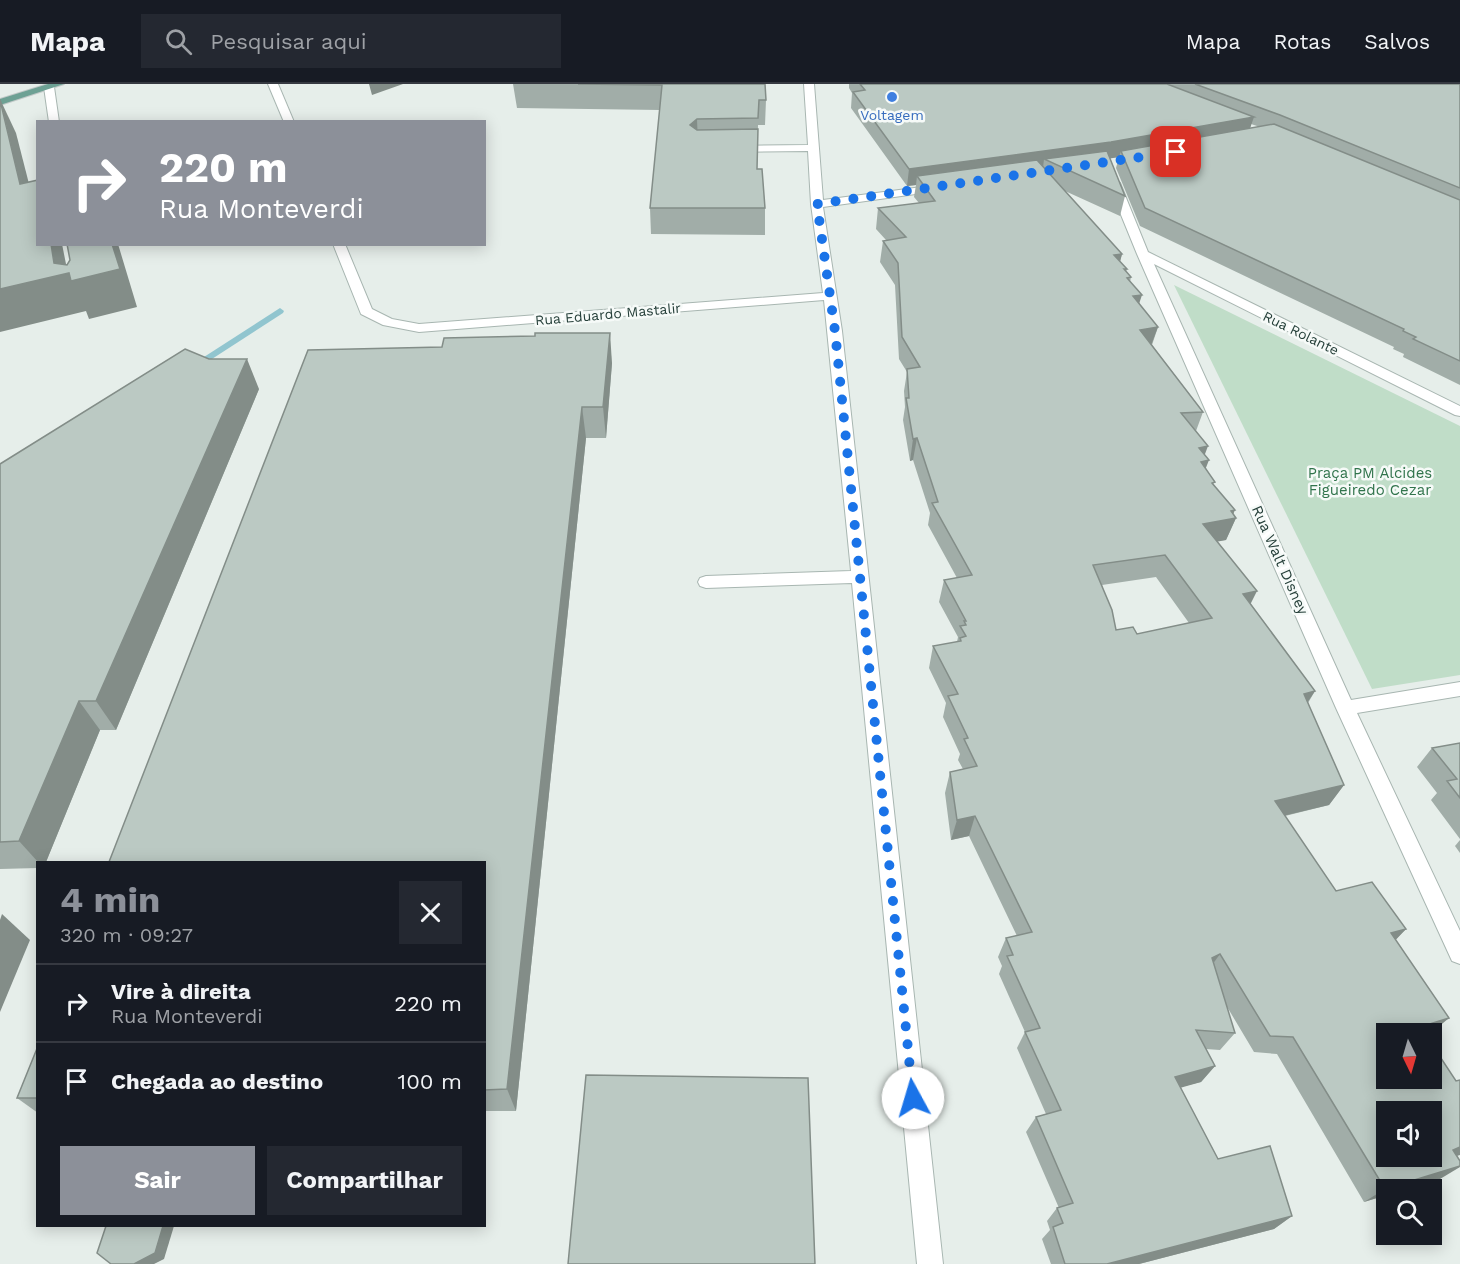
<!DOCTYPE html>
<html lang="pt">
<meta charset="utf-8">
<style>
:root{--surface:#171b24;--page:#242831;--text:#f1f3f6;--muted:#9ea1a6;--line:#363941;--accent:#8c9099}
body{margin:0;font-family:"Work Sans",sans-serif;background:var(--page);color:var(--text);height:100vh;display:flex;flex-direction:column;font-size:22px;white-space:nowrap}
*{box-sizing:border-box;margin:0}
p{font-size:20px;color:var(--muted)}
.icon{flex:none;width:33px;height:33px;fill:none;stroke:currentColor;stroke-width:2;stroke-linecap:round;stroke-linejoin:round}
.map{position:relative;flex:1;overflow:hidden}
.details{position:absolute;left:36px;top:777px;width:450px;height:366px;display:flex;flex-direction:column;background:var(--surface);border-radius:0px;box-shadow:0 3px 15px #0003}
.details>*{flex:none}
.guide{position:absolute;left:36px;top:36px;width:450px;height:126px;border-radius:0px;box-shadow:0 3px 15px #0003;background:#8c9099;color:#fff;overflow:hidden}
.needle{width:39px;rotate:175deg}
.buttons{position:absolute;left:1376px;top:939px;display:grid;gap:12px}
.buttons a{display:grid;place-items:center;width:66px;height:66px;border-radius:0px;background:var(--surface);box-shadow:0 3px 15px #0003;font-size:30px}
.pin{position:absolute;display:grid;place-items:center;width:51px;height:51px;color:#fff;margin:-26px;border-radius:12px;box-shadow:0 3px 9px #0006}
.me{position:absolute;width:66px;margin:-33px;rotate:354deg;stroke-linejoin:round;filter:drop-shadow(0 0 4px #0008)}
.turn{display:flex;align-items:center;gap:21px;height:126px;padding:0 24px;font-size:27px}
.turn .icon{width:78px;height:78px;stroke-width:2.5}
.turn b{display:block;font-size:42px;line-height:51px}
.round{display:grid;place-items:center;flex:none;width:63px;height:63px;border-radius:0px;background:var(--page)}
.headline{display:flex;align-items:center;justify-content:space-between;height:102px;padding:0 24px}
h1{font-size:36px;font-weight:700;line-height:45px;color:var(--accent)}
.primary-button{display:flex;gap:12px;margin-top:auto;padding:12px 24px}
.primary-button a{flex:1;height:69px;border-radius:0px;background:var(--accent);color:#fff;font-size:24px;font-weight:700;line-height:69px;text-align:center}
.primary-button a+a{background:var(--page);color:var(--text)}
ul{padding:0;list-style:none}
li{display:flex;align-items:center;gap:18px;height:78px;padding:0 24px;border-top:2px solid var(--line)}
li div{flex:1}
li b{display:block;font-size:22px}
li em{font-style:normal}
header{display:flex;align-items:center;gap:36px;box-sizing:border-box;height:84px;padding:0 30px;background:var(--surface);border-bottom:2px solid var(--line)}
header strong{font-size:28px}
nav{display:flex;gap:33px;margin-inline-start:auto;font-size:21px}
.search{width:420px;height:54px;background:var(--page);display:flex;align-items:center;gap:15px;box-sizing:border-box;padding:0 21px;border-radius:0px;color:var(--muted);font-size:22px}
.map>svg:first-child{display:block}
</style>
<header>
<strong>Mapa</strong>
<div class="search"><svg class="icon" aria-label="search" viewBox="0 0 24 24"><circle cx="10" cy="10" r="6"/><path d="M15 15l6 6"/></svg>Pesquisar aqui</div>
<nav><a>Mapa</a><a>Rotas</a><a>Salvos</a></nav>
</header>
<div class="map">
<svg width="1460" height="1180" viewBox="0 0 1460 1180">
<rect width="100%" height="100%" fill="#e6eeea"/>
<polygon fill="#c0ddc8" points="1174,201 1460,342 1460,591 1372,605"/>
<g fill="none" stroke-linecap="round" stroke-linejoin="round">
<polygon fill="#91c5cf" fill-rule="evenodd" points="280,224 284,227 283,229 198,284 195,285 190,282"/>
<defs>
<g id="minor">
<polygon points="49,0 54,3 59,38 49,38 44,3"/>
<polygon points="268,0 278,0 294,38 284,38"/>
<polygon points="804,0 814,0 823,116 937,101 943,104 937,107 823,123 842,247 943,1180 917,1180 852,499 706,504 700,502 698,498 700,494 706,492 851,487 824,216 419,248 383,241 361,230 333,160 345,160 372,225 392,235 419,240 823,209 811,120 808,67 734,68 729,65 734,62 808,61"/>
<polygon points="1114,96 1120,99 1148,168 1460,322 1460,332 1455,331 1154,180 1351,616 1460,598 1460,612 1357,629 1460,847 1460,880 1452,877 1336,624 1137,170 1108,99"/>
</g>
<polygon id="major" points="48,0 64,0 0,21 0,15"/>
</defs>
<use href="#minor" stroke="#a8b6b1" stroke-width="2"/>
<use href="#major" stroke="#c2c9c8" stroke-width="2"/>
<use href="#minor" fill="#fff" fill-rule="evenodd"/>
<use href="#major" fill="#6da194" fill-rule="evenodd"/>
</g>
<g fill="#a1ada8" fill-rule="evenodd">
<polygon points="513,0 765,0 766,16 765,41 758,41 757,85 765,124 765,151 651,150 650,124 660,26 517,24"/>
<path d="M849 0H1460V301L1403 273 1404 270 1393 265 1394 263 1140 142 1116 84 1119 73 1110 74 1125 112 1120 132 1065 107 1122 170 1120 178 1127 185 1126 188 1131 193 1130 198 1139 220 1158 243 1152 261 1203 328 1196 347 1204 371 1206 384 1214 401 1236 434 1226 456 1217 457 1251 520 1315 607 1308 619 1344 701 1329 721 1285 732 1336 807 1406 845 1395 856 1386 950 1457 1072 1440 1095 1364 1118 1277 970 1254 968 1226 921 1235 949 1220 966 1206 965 1215 982 1201 998 1180 1003 1218 1075 1292 1132 1274 1145 1139 1180H1051L1042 1155 1050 1146 1047 1137 1057 1124H1059L1026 1048 1036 1033 1046 1030 1017 964 1025 948 999 890 1002 882 998 873 1006 854 1017 852 969 752 951 756 945 709 950 688 963 685 958 676 960 670 943 633 946 619 929 584 933 562 957 558 958 553 939 518 944 496 957 494 928 441 930 429 913 376 910 377 903 336 905 323 904 307 907 288 899 275 895 201 880 178 883 157 886 156 876 145 878 124 919 119 914 113 916 101 907 102 851 24 852 9 849 4ZM1251 40 1260 43 1250 45ZM1156 493 1189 539 1137 550 1116 546 1102 501Z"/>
<polygon points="308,266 612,279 606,354 586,354 516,1027 484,1027 484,778"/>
<polygon points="259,305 116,646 100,646 46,778 38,778 38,784 0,785 0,380"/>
<polygon points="1460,659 1460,755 1431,716 1437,709 1417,683 1432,664"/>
<polygon points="1460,756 1460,769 1455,762"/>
<polygon points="38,962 38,1029 17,1014"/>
</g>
<g fill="#838d88">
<polygon points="369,0 403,0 372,11"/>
<polygon points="0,15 16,49 38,135 20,100"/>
<polygon points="1254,33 1248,50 1121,67 1119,73 1107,75 1044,75 1043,84 917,92 916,101 907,102 909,85"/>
<polygon points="697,35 698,61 690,41"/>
<polygon points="51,160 62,160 68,190 112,160 118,160 137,223 89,235 86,227 0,248 0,205 54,179"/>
<polygon points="1122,170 1116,192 1114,171"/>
<polygon points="1142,211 1135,232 1133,212"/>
<polygon points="1158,243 1150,264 1140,246"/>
<polygon points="610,249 612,279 606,354 603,323"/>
<polygon points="247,275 259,305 116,646 96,617"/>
<polygon points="582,323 586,354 516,1027 507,1005"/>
<polygon points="917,354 913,376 910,377 913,355"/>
<polygon points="1208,362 1202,378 1209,376 1200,399 1199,364"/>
<polygon points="1235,426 1231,435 1236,434 1226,456 1194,462 1203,440 1231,427"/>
<polygon points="1257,507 1246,529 1243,510"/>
<polygon points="1315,607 1301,628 1304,610"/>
<polygon points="79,617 100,646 46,778 38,778 19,757"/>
<polygon points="1344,701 1329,721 1261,737 1275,717"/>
<polygon points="975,732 969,752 951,756 957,736"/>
<polygon points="2,830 30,856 0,928 0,836"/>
<polygon points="1406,845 1388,864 1391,849"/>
<polygon points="1220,870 1207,888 1212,874"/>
<polygon points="1449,934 1430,950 1412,950 1420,943"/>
<polygon points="1215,982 1201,998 1162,1009 1175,993"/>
<polygon points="1460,1063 1460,1071 1431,1080 1453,1066"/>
<polygon points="1460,1082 1460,1083 1440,1095 1406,1106 1386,1106 1386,1111 1364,1118 1385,1105"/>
<polygon points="1292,1132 1274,1145 1139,1180 1107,1180"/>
<polygon points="163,1142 174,1142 164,1175 154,1180 134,1180"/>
</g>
<g fill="#bbc9c3" stroke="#838d88" stroke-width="1.5" fill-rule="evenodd">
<polygon points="578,0 765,0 766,16 759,16 758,34 697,35 690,41 697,46 758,45 757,85 762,85 765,124 650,124 662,1"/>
<polygon points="860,0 1167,0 1254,33 1111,58 909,85 853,8 865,6"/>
<polygon points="1195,0 1460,0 1460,104 1280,31"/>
<polygon points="0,16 20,100 38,96 38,160 51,160 54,179 67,181 70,176 67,160 112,160 120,185 71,197 69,189 0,205"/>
<polygon points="1274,40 1460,116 1460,277 1413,255 1416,253 1403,247 1404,245 1145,124 1121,67"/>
<polygon points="1107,67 1125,112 1044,75"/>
<path d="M1037 76 1122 170 1114 171 1127 185H1124L1131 193 1127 194 1142 211 1133 212 1158 243 1140 246 1203 328 1181 329 1208 362 1199 364 1209 376 1201 378 1215 398 1212 399 1235 426 1231 427 1236 434 1203 440 1257 507 1243 510 1315 607 1304 610 1344 701 1275 717 1336 807 1372 798 1406 845 1391 849 1449 934 1420 943 1424 950H1386V994H1431V959L1456 997 1460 996V1063L1453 1066 1460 1077V1082L1385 1105 1293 953 1270 952 1220 870 1212 874 1235 949 1196 946 1215 982 1175 993 1218 1075 1270 1062 1292 1132 1107 1180H1065L1053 1143 1063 1139 1057 1124 1073 1119 1036 1033 1061 1026 1025 948 1040 944 1007 872 1013 871 1006 854 1032 848 975 732 957 736 950 688 977 682 964 655 968 654 948 612 958 610 933 562 961 557 960 554 966 552 960 542 966 541 964 537H966L944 496 972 491 932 419 938 418 917 354 913 355 906 314H909L907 285 920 283 902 253 898 179 883 157 906 153 878 124 935 117 917 92ZM1165 471 1212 534 1137 550 1133 543 1116 546 1112 526 1093 481ZM1386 1028H1431V1072H1386Z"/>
<polygon points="535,249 610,249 603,323 582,323 507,1005 484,1006 484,778 109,778 308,266 442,263 444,254 535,252"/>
<polygon points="185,265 209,275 247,275 96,617 79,617 19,757 0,758 0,380"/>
<polygon points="1460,659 1460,714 1447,697 1457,695 1432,664"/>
<polygon points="38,962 38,1014 17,1014"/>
<polygon points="586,991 808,994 815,1180 568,1180"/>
<polygon points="106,1142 163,1142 155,1169 134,1180 111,1180 97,1169"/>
</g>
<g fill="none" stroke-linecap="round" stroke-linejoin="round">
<polyline stroke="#1a73e8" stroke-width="10" stroke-dasharray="0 18" points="913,1014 835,247 817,120 1176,68"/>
</g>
<circle fill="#3f7fe0" stroke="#f6faf8" stroke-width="2" cx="892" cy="13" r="6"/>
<g text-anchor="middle" stroke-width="5" stroke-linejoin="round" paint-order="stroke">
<g font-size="14" fill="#366cbe" stroke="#f6faf8">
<text x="892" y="36">Voltagem</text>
</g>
<g font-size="14" fill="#253f39" stroke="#f6faf8">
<text transform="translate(608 230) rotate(-5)" y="5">Rua Eduardo Mastalir</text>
<text transform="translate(1301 249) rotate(26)" y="5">Rua Rolante</text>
</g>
<g font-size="15" fill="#31744c" stroke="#f6faf8">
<text x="1370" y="394">Praça PM Alcides<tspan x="1370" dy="17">Figueiredo Cezar</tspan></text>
</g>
<g font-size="15" fill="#253f39" stroke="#f6faf8">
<text transform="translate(1280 476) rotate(66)" y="5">Rua Walt Disney</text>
</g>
</g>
</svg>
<div class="buttons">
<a><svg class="needle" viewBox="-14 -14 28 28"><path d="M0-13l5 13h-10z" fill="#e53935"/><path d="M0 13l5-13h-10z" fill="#9ea1a6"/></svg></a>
<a><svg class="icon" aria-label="sound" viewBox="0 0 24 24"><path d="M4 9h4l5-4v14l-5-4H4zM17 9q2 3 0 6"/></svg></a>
<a><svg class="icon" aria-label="search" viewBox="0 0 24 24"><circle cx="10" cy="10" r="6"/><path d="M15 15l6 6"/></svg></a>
</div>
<div class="pin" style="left:1176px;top:68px;background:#d93025"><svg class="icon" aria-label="arrive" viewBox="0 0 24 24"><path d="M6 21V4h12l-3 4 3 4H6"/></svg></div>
<svg class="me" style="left:913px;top:1014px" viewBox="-20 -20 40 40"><circle r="19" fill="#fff"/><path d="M0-13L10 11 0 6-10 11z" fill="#1a73e8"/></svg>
<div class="guide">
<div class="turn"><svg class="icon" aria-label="right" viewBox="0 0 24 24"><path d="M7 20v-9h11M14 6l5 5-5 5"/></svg><div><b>220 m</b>Rua Monteverdi</div></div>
</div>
<section class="details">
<div class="headline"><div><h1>4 min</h1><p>320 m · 09:27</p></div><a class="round"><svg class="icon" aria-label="close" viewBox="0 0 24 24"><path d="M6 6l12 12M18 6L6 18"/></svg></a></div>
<ul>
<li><svg class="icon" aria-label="right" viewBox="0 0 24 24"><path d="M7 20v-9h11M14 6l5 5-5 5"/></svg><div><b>Vire à direita</b><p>Rua Monteverdi</p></div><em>220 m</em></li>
<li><svg class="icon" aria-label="arrive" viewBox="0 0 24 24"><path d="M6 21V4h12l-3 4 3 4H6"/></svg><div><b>Chegada ao destino</b></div><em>100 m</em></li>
</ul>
<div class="primary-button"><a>Sair</a><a>Compartilhar</a></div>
</section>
</div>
